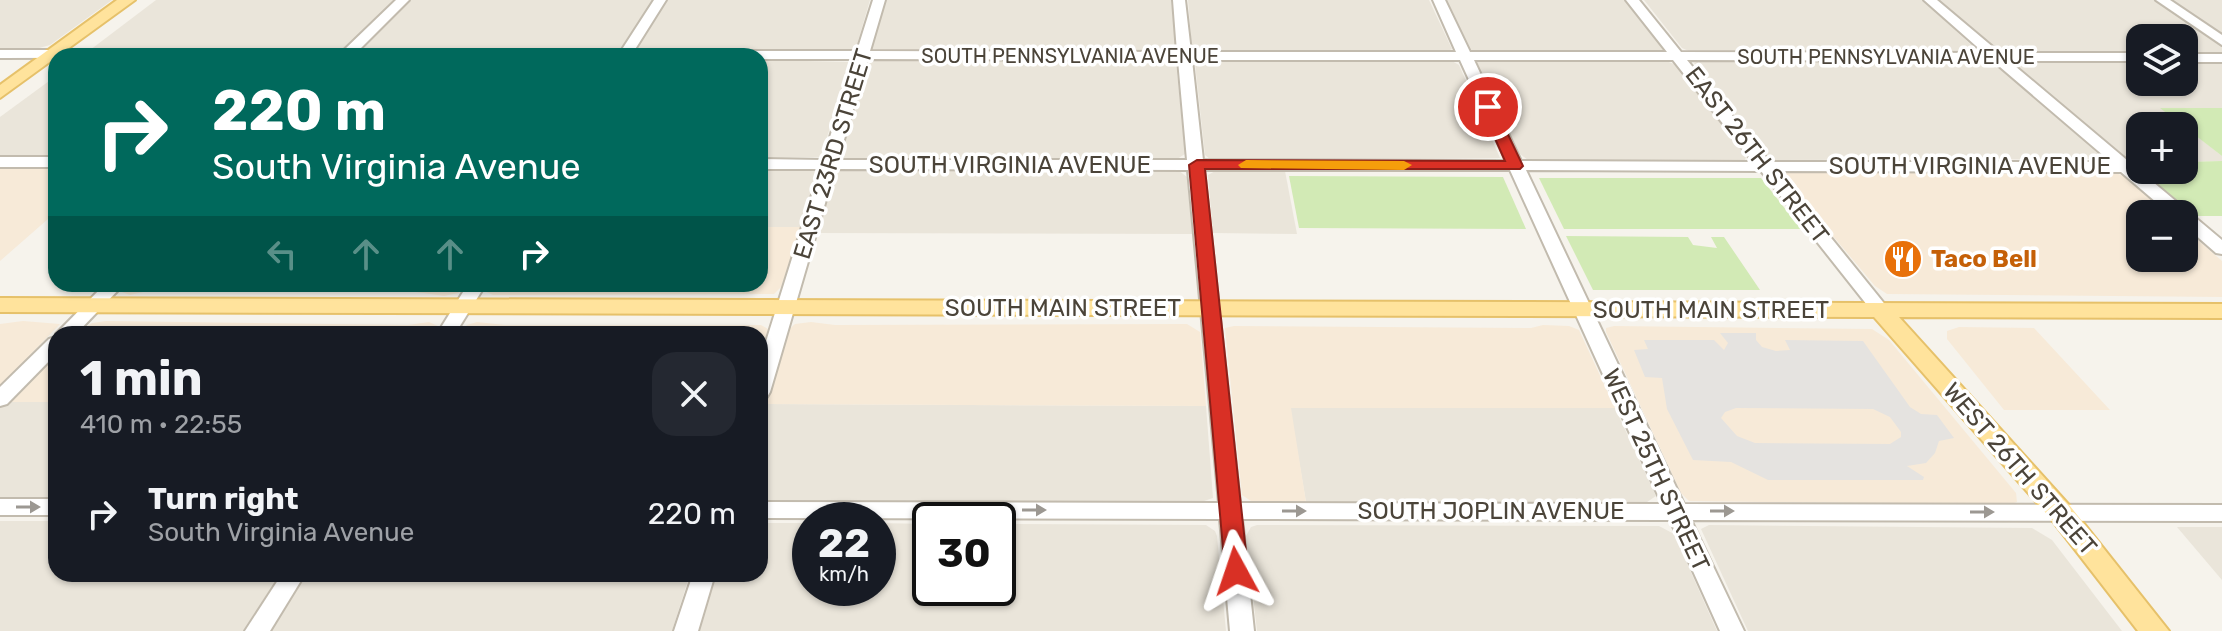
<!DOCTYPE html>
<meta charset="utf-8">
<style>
:root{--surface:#171b24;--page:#242831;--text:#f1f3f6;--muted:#9ea1a6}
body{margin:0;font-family:Rubik,sans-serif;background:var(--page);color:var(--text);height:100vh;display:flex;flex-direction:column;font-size:30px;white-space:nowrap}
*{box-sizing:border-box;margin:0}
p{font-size:26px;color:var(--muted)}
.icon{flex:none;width:44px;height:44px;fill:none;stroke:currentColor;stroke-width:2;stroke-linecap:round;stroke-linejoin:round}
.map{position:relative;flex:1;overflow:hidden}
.panel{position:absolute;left:48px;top:326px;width:720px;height:256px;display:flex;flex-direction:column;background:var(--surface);border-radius:24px;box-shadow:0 2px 6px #0004}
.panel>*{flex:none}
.top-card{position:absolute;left:48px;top:48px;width:720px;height:244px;border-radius:24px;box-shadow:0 2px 6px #0004;background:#00695c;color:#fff;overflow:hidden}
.controls{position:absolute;left:2126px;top:24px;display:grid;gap:16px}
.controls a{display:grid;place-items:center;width:72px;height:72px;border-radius:16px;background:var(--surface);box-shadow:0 2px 6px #0004;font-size:40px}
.speed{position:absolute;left:792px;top:502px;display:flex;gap:16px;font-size:40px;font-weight:700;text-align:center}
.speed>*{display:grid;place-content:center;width:104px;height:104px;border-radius:50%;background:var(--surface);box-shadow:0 2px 6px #0004;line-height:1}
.speed small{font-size:20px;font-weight:400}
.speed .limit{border:4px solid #111;border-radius:12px;background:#fff;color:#111}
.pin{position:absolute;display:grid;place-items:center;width:68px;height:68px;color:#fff;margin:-34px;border:4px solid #fff;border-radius:50%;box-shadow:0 2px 8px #0007}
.me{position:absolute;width:88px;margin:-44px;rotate:355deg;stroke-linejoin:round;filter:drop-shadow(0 0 6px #0008)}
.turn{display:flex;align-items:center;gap:28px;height:168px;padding:0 32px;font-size:36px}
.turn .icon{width:104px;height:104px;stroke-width:2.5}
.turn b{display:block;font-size:56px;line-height:68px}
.lanes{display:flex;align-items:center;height:76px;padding:0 32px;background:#0003;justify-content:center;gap:40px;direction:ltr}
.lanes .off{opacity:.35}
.round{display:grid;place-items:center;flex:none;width:84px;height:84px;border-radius:24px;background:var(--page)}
.headline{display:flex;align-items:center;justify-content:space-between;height:136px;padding:0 32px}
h1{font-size:48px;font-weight:700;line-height:60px}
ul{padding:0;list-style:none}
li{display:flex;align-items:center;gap:24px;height:104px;padding:0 32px}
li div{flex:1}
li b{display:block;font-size:30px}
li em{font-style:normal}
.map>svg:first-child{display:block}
</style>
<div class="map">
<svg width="2222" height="631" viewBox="0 0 2222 631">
<rect width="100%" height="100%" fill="#f6f3ec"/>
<g fill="#eae5da">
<polygon points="0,0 112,0 50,45 32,50 0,50"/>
<polygon points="156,0 396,0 348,47 340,50 90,50"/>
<polygon points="409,0 654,0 623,47 618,51 362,50"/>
<polygon points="667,0 870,0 856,48 850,51 638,50 637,47"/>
<polygon points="884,0 1171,0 1176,48 1171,52 875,52 870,50"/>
<polygon points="1188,0 1429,0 1452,49 1446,52 1196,51 1192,49"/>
<polygon points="1447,0 1626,0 1664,51 1477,53 1470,49"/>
<polygon points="1644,0 1922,0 1979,52 1691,52 1682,48"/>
<polygon points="1938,0 2154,0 2222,47 2222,53 2184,53 2184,38 2140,38 2140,53 2004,53 1996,49"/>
<polygon points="2170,0 2222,0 2222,35"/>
<polygon points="760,60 850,62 821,157 760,158"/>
<polygon points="870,60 1176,62 1185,154 1177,159 843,158 839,155 867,61"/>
<polygon points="1200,60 1452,61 1459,65 1500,158 1210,159 1205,155 1195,64"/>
<polygon points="1666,61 1677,65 1746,156 1745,160 1528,160 1520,154 1476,62"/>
<polygon points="1700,61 1989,63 1999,67 2104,159 1774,160 1767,155 1694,63"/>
<polygon points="2018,62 2140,62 2140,82 2184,82 2184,62 2222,62 2222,108 2162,108 2184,126 2140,126 2140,162 2133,161 2119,155 2016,67 2014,64"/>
<polygon points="56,76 56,157 0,157 0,117"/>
<polygon points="2184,126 2222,156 2222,161 2184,162"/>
<polygon points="760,169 809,169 817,172 801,227 760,227"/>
<polygon points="848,170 1178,170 1187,177 1192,234 815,233 832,176 838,171"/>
<polygon points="1217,170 1285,171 1297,234 1213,233 1208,175"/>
<polygon points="6,402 56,402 56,499 0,499 0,408"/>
<polygon points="766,404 1206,406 1213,498 1201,502 760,501 760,425"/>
<polygon points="1290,408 1615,408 1656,496 1647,502 1306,502"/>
<polygon points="0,521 56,521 56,574 280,574 243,631 0,631"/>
<polygon points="760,523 810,523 810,588 878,588 878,523 930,524 930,588 998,588 998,524 1206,525 1215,531 1217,536 1226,631 697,631 714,574 760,574"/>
<polygon points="1257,525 1659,526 1674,534 1717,631 1257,631 1246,536 1251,527"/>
<polygon points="1709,525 2032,528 2052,540 2122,631 1748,631 1701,529"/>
<polygon points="2177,527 2222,527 2222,580"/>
<polygon points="306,574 690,574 672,631 270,631"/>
</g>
<g fill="#f7ead8">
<polygon points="0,168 56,168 56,212 0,261"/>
<polygon points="1787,172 2116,173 2125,177 2168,214 2140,214 2140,258 2184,258 2184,228 2222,261 2222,297 1887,294 1875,286 1784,178 1781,175"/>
<polygon points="760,227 801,227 781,287 774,294 493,295 484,291 486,284 760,284"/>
<polygon points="124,284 469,284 458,293 444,296 416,292 143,292 130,295 119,291"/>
<polygon points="23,321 60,324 0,386 0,324"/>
<polygon points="106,321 408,325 429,322 440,327 436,334 76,334 92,323"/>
<polygon points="477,322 505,325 761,325 768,329 760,357 760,334 458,334 467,325"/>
<polygon points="811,322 835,325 1187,324 1200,332 1206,406 766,404 787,331 795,324"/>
<polygon points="1543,325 1569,326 1579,330 1615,408 1291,408 1306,502 1254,503 1242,495 1225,328 1234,326 1531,328"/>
<polygon points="1614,326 1872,329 1889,340 2016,493 2017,502 2007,505 1689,501 1681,493 1606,332 1606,328"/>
<polygon points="1959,327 2034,328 2110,410 2004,410 1947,339 1947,331"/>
<polygon points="56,353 56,402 6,402"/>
</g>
<g fill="#d2eab5">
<polygon points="2160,108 2222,108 2222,156"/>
<polygon points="2222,161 2222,216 2192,216 2145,176 2150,170 2184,170 2184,162"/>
<polygon points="1289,176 1503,177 1526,229 1299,228"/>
<polygon points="1539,178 1761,178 1801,229 1564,229"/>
<polygon points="1566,236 1688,237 1693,245 1717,248 1711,237 1724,237 1760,290 1593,290"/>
</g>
<path fill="#e5e3e0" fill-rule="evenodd" d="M1720 333H1756V340L1762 347 1776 351 1790 350 1785 340 1863 341 1910 407 1921 414 1937 415 1954 438 1939 441 1935 453 1926 463 1907 466 1924 477 1923 480H1768L1731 462 1693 460 1667 409 1662 378 1645 377 1634 350 1648 349 1644 340H1714L1724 350 1728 343ZM1736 408 1873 409 1890 417 1901 432V437L1890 444 1755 443 1737 436 1721 418 1725 412Z"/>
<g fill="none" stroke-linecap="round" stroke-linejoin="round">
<defs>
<g id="minor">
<path d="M396 0H409L359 50 621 51 654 0H666L634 51H857L873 0H885L870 51 1177 52 1173 0H1185L1191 52H1456L1433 0H1445L1470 52H1667L1626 0H1639L1681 52 1984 53 1924 0H1937L2000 53H2140V61H2009L2222 240V254L2216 253 2184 225V214H2170L2121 172 1777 171 1887 307 1890 311 1881 317 1875 315 1761 171 1526 170 1684 504 2222 505V521L1691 520 1744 631H1720L1670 520 1242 519 1254 631H1230L1220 519 760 518V502L1219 503 1188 170 835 169 770 392 767 397 760 399V361L820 169H760V159L823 160 854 59H760V56L0 58V50H344ZM868 59 1178 60 1187 160H838ZM1192 60H1460L1506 161 1203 160ZM1474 60H1673L1753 162 1521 161ZM1687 60 1993 61 2111 162H1770ZM1204 170H1510L1662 504 1240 503Z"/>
<polygon points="2156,0 2170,0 2222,35 2222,45"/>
<rect x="2184" y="54" width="38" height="8"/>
<rect x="0" y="157" width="56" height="10"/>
<polygon points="105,284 124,284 76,334 56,334"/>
<polygon points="468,284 486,284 455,334 437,334"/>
<polygon points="56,337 56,354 7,404 0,406 0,387 49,339"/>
<rect x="0" y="499" width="56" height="16"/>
<polygon points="282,574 305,574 270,631 245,631"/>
<polygon points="693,574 715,574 698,631 674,631"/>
</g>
<g id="major">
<polygon points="117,0 135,0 0,98 0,85"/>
<polygon points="0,298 2222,304 2222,318 1899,317 2070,506 2169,631 2138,631 2052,520 1874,317 0,312"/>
</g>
</defs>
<use href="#minor" stroke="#c2bbae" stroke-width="4"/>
<use href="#major" stroke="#e6c16a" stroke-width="4"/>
<use href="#minor" fill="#fff" fill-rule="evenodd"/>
<use href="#major" fill="#ffe39c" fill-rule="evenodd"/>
</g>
<defs><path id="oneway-solid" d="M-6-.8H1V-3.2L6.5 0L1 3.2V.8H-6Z" transform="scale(2)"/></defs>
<g fill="#9c9892">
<use href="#oneway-solid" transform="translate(28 507)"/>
<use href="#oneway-solid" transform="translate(1034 510)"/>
<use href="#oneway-solid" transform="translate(1294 511)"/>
<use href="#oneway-solid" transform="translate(1722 511)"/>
<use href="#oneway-solid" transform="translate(1982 512)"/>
</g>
<polygon fill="#d93025" stroke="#8d1f18" stroke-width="2" points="1488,103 1495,107 1523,166 1520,169 1205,169 1248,571 1244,577 1236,580 1228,577 1225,571 1189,165 1197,160 1505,161 1481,107"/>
<polygon fill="#f59e0b" points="1246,160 1404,161 1412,165 1404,170 1241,168 1238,165"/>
<defs>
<symbol id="restaurant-disc" viewBox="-11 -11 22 22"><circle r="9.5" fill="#e8710a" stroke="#fff"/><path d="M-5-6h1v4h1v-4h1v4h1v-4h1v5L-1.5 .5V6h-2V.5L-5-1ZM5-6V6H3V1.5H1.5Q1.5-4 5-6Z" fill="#fff"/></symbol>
</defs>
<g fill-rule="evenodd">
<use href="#restaurant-disc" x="1881" y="237" width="44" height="44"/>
</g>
<g text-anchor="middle" stroke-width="7" stroke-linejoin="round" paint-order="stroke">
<g font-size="20" fill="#4b4439" stroke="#fff">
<text x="1070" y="63">SOUTH PENNSYLVANIA AVENUE</text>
<text x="1886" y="64">SOUTH PENNSYLVANIA AVENUE</text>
</g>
<g font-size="24" fill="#4b4439" stroke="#fff">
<text transform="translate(833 154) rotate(-73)" y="8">EAST 23RD STREET</text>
<text transform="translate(1757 155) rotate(52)" y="8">EAST 26TH STREET</text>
<text x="1010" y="173">SOUTH VIRGINIA AVENUE</text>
<text x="1970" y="174">SOUTH VIRGINIA AVENUE</text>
<text x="1063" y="316">SOUTH MAIN STREET</text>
<text x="1711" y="318">SOUTH MAIN STREET</text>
<text transform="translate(2020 469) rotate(49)" y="8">WEST 26TH STREET</text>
<text transform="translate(1656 470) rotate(65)" y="8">WEST 25TH STREET</text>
<text x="1491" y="519">SOUTH JOPLIN AVENUE</text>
</g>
<g font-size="24" font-weight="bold" fill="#c56008" stroke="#fff" text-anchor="start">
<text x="1931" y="267">Taco Bell</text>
</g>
</g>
</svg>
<div class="controls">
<a><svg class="icon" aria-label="layers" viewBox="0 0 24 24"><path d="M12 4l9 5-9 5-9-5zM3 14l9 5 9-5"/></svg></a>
<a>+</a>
<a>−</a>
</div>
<div class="speed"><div>22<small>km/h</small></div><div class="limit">30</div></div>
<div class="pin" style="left:1488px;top:107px;background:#d93025"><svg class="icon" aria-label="arrive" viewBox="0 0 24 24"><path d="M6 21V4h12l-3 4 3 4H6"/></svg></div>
<svg class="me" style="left:1236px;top:571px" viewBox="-20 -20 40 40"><path d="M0-17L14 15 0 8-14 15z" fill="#d93025" stroke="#fff" stroke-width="4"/></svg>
<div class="top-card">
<div class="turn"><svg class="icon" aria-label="right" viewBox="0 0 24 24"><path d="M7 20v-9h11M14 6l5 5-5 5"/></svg><div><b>220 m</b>South Virginia Avenue</div></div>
<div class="lanes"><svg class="icon off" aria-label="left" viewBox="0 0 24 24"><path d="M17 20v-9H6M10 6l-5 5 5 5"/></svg><svg class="icon off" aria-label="ahead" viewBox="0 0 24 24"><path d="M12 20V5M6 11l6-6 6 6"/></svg><svg class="icon off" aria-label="ahead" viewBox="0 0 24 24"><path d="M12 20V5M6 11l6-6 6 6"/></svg><svg class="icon" aria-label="right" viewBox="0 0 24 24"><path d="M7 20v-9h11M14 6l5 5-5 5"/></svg></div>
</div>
<section class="panel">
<div class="headline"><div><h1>1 min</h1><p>410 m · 22:55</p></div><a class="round"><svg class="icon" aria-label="close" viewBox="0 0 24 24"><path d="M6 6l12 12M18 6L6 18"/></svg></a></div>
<ul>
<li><svg class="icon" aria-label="right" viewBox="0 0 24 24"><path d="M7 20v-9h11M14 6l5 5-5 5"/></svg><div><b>Turn right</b><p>South Virginia Avenue</p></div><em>220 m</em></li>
</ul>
</section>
</div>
